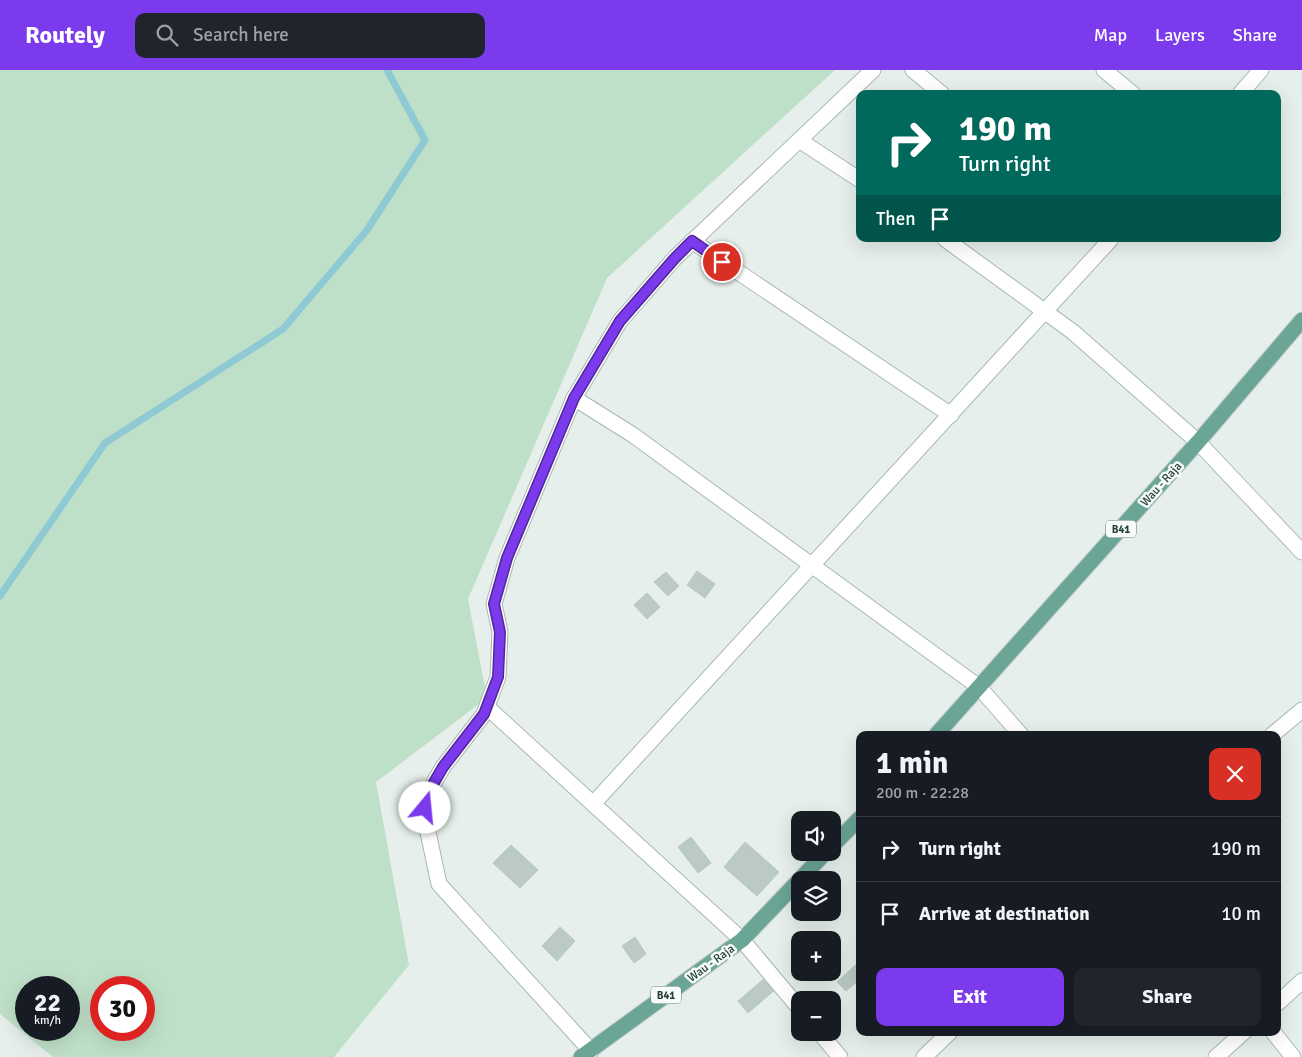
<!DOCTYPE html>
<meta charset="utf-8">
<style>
:root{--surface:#171b24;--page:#20242c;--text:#f1f3f6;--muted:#9ea1a6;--line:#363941;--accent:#7c3aed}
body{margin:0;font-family:Signika,sans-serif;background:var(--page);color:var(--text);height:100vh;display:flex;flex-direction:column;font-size:19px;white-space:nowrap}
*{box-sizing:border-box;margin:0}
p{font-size:16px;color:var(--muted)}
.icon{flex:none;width:28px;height:28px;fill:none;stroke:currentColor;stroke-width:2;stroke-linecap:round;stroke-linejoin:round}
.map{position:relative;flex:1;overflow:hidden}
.sheet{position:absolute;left:856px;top:661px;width:425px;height:305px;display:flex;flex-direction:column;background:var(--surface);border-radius:10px;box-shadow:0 5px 20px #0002}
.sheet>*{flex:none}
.banner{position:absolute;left:856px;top:20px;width:425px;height:152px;border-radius:10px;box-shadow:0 5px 20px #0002;background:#00695c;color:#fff;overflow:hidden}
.fabs{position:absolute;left:791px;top:741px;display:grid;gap:10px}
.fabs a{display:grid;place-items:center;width:50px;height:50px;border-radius:10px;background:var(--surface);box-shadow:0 5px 20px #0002;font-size:25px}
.speed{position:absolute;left:15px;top:906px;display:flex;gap:10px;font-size:25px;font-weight:700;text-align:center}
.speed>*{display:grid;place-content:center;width:65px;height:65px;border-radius:50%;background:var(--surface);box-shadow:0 5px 20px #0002;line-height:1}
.speed small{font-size:12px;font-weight:400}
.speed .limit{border:8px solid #d22;background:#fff;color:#111}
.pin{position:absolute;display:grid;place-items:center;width:42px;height:42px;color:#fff;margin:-21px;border:2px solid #fff;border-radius:50%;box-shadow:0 1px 5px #0007}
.me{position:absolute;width:55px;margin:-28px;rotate:17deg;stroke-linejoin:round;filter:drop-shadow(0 0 4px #0008)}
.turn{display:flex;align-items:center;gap:18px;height:105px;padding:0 20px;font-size:22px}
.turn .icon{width:65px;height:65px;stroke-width:2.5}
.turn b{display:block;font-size:35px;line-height:42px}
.then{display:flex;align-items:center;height:48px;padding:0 20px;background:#0003;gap:10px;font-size:19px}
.round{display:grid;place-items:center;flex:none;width:52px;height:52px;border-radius:10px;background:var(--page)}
.head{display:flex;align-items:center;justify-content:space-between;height:85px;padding:0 20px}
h1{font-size:30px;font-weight:700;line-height:38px}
.button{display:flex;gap:10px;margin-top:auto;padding:10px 20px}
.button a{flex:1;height:58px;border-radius:10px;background:var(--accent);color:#fff;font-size:20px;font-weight:700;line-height:58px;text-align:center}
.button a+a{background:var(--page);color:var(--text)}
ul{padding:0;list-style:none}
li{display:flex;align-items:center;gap:15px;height:65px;padding:0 20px;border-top:1px solid var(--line)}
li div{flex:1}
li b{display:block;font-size:19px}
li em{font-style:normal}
header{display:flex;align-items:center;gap:30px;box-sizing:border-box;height:70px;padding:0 25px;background:var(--accent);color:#fff}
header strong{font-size:24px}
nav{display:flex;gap:28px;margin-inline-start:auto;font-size:18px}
.search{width:350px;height:45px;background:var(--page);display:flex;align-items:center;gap:12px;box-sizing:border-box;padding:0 18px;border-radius:10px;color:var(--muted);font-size:19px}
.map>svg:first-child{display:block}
</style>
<header>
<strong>Routely</strong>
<div class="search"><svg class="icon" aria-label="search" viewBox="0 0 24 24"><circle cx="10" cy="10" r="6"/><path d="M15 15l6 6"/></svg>Search here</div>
<nav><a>Map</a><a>Layers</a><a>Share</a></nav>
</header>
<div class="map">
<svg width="1302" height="987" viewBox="0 0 1302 987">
<rect width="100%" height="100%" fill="#e6efeb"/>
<path fill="#bfe0c8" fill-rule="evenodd" d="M0 0H835L607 208 468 529 487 628 376 712 409 895 334 987H53L0 944ZM26 918H69V960H26ZM101 918H144V960H101Z"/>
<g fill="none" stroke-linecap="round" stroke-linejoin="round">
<polyline stroke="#8ec9d4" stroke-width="7" points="0,526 105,373 283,259 367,160 425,70 387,0"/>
</g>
<g fill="#bbcac4" stroke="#b8c9c2">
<polygon points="697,501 715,514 705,528 687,515"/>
<polygon points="666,502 679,516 668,526 654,512"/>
<polygon points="647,523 660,537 647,549 634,535"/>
<polygon points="691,767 711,793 698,803 678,777"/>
<polygon points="745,772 779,802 757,826 724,797"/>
<polygon points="511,775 538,800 520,818 493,793"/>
<polygon points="560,857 575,871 557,891 542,876"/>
<polygon points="635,867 646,884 634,893 622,876"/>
<polygon points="860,891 860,909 846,921 837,912"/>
<polygon points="766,907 776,919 748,943 738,931"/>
</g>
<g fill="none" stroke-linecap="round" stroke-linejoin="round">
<defs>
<g id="minor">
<polyline points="913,0 942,24"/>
<polyline points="1104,0 1133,24"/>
<polyline points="1240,24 1261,0"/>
<polyline points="799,70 860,110"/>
<polyline points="945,169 1073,262 1198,372 1302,482"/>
<polyline points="692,171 951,345"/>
<polyline points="574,328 633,365 979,617 1021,665"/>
<polyline points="487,637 742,870 800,939"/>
<polyline points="1272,665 1302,640"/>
<polyline points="593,734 1111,169"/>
<polyline points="1278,933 1302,911"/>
<polyline points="819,962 840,987"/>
<polyline points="1273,962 1293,987"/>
<polyline points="591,981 439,814 425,748 425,728 443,697 484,644 498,607 500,562 494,534 507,488 574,328 620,251 675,188 873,0"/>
<polyline points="924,987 950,962"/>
<polyline points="1216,987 1244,962"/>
</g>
<g id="primary">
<polyline points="936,665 1198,372 1302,250"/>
<polyline points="832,776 860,748"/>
<polyline points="581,987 742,870 826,782"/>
</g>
</defs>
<use href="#minor" stroke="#a8b8b2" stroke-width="17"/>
<use href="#primary" stroke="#c2cac8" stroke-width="17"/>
<use href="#minor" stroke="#fff" stroke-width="15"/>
<use href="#primary" stroke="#6aa596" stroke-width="15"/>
</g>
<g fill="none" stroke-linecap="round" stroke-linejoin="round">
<defs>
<polyline id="route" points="425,738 425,728 443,697 484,644 498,607 500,562 494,534 507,488 574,328 620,251 675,188 692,171 722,192"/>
</defs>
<use href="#route" stroke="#51269a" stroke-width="12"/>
<use href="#route" stroke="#7c3aed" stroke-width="9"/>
</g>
<g text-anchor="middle" stroke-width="5" stroke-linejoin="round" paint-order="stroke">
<g fill="#f7fbf9" stroke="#637a73" stroke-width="1">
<rect x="1106" y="450.5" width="30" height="17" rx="4"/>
<rect x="651" y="916.5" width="30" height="17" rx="4"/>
</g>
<g font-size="11" font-weight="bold" fill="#24423a">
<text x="1121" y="463">B41</text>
<text x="666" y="929">B41</text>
</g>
<g font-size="12" fill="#24423a" stroke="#f7fbf9">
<text transform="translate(1161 414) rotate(-48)" y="4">Wau - Raja</text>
<text transform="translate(711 893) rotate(-36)" y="4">Wau - Raja</text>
</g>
</g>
</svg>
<div class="fabs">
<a><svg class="icon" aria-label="sound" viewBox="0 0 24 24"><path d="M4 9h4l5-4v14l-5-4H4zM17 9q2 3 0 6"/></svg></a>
<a><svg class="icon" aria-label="layers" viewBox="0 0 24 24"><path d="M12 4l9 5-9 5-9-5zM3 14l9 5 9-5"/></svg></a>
<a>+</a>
<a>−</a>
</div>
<div class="speed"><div>22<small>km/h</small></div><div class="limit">30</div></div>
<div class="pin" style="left:722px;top:192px;background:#d93025"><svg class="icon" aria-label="arrive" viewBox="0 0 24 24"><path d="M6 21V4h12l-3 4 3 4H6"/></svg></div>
<svg class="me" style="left:425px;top:738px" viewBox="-20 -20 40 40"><circle r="19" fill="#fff"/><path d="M0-13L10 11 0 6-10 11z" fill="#7c3aed"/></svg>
<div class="banner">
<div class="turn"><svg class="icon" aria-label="right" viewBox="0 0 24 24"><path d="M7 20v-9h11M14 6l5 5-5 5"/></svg><div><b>190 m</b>Turn right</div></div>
<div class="then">Then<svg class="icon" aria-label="arrive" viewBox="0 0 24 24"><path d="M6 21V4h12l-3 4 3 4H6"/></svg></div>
</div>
<section class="sheet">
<div class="head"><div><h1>1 min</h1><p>200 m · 22:28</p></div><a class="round" style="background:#d93025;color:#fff"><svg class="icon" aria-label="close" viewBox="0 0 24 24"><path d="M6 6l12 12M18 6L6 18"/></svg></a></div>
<ul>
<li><svg class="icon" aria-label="right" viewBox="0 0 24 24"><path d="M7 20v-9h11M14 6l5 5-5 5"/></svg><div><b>Turn right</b></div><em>190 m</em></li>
<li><svg class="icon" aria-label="arrive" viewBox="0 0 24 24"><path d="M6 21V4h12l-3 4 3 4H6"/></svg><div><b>Arrive at destination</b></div><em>10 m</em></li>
</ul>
<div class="button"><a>Exit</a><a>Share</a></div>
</section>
</div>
